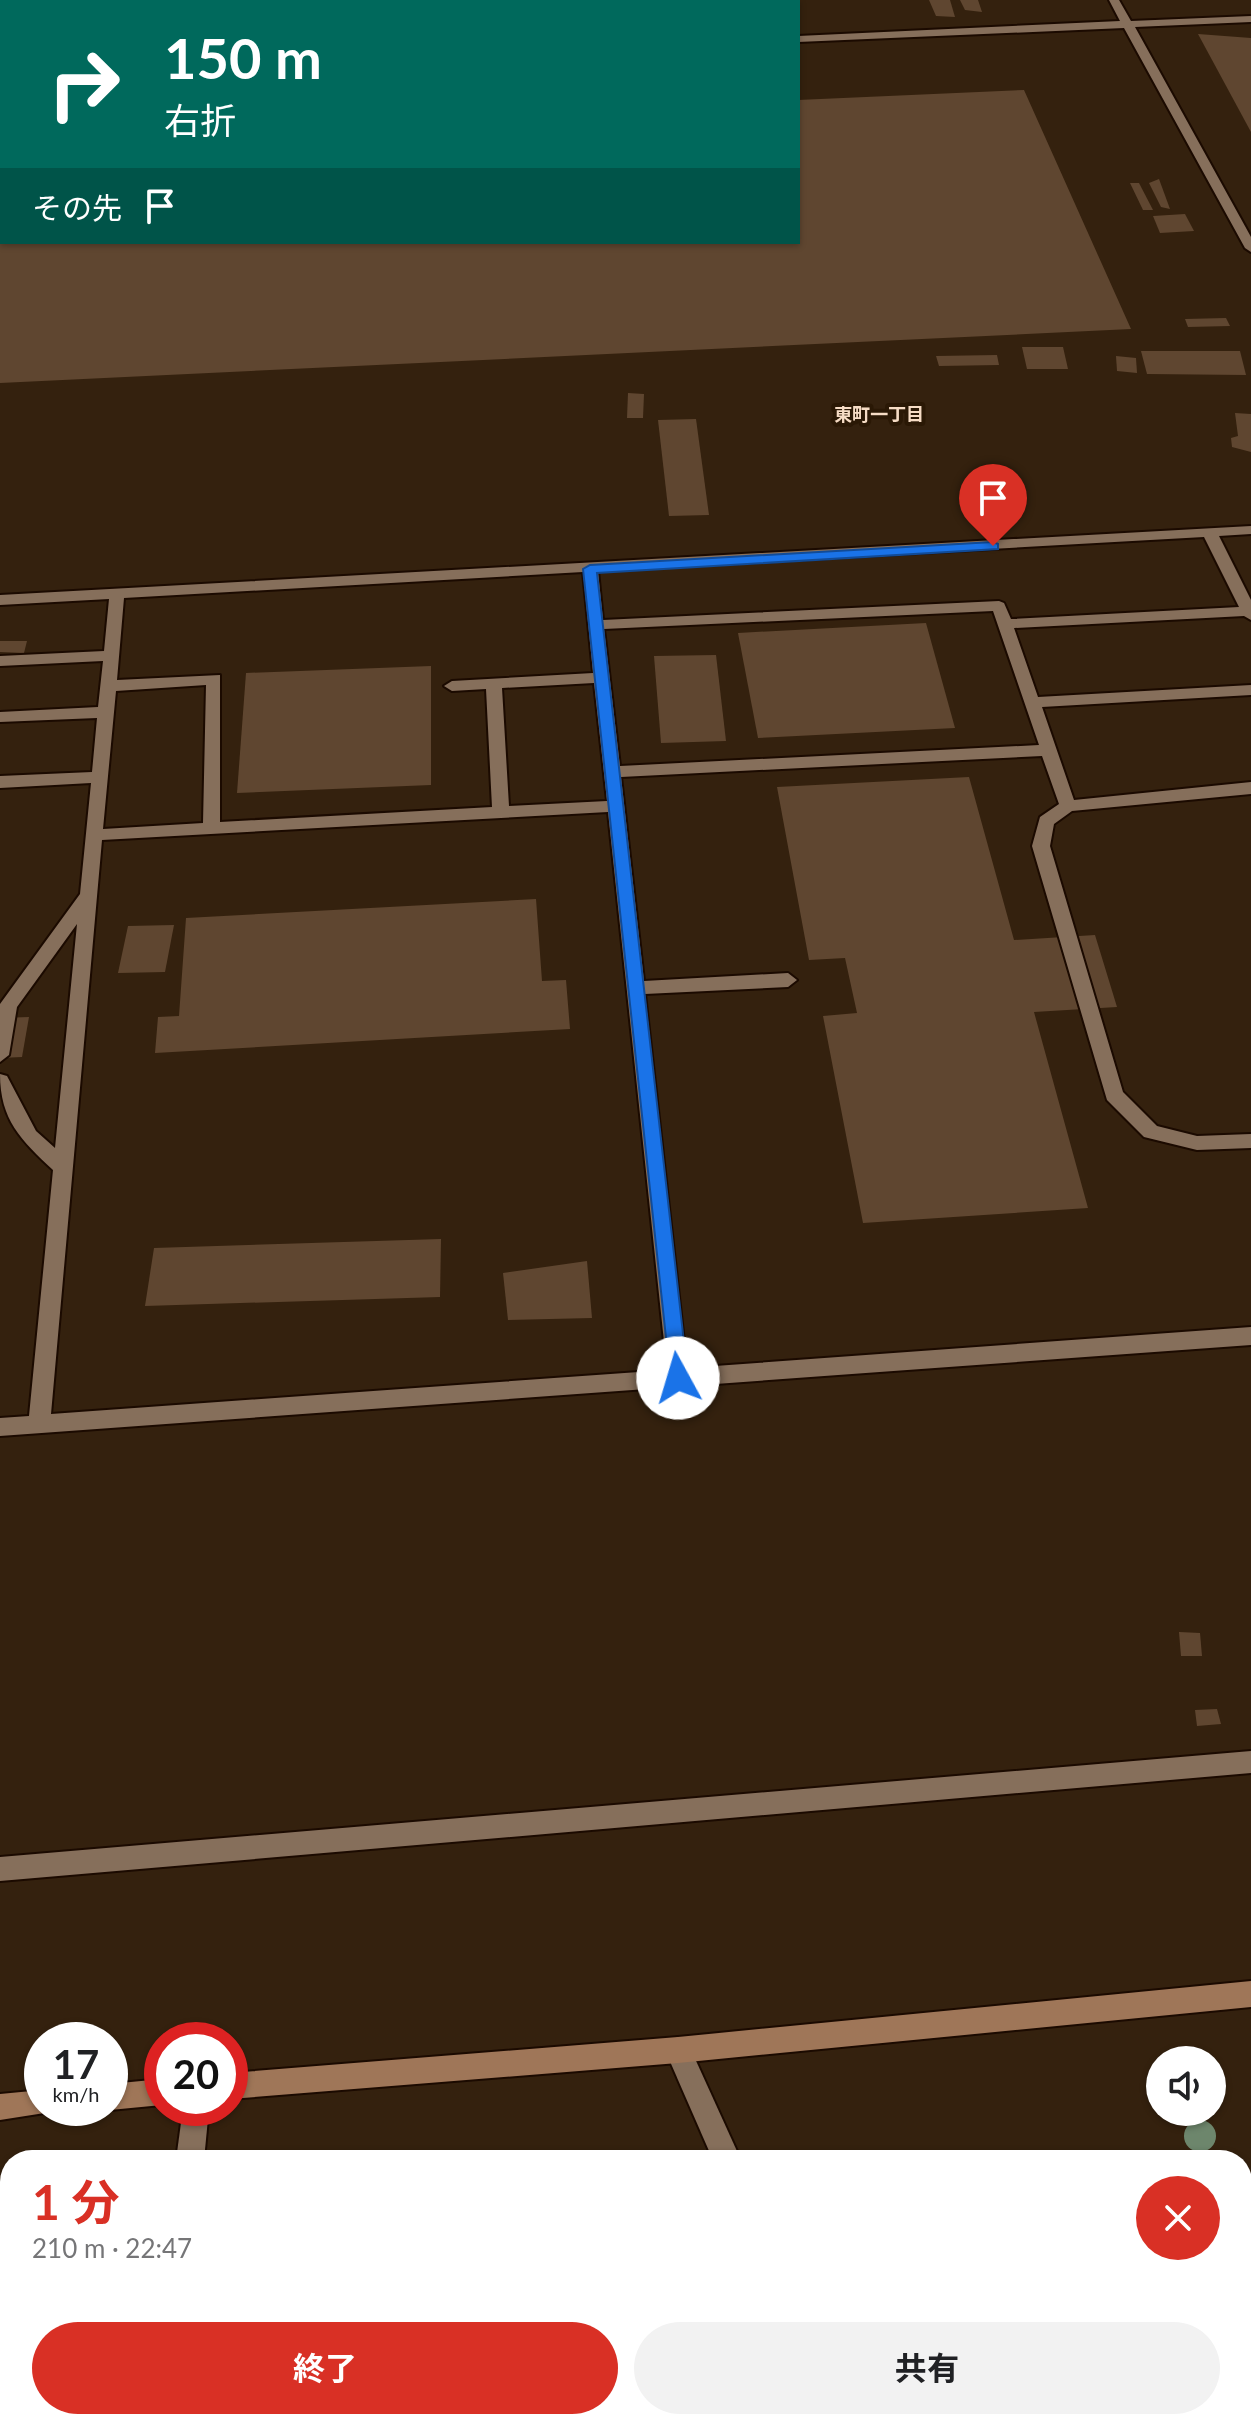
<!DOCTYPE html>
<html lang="ja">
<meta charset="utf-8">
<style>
:root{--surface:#fff;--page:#f2f2f2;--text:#202124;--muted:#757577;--accent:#d93025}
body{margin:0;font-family:Lato,"Noto Sans JP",sans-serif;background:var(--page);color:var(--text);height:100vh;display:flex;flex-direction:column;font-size:30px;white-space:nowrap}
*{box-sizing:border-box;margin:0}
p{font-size:26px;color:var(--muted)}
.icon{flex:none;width:44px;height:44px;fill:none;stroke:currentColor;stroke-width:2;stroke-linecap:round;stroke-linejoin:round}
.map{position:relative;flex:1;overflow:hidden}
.side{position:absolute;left:0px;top:2150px;width:1252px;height:280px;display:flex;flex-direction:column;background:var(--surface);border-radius:32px 32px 0 0;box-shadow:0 2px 6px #0004}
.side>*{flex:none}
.top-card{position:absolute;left:0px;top:0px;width:800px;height:244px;box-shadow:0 2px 6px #0004;background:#00695c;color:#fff;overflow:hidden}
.controls{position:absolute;left:1146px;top:2046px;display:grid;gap:16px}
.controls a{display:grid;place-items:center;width:80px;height:80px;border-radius:50%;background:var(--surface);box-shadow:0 2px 6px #0004;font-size:40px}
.speed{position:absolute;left:24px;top:2022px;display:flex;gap:16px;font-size:40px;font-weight:700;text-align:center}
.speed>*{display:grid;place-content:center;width:104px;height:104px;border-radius:50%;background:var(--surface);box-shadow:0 2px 6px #0004;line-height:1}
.speed small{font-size:20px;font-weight:400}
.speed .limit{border:12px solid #d22;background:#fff;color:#111}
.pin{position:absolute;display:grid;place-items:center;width:68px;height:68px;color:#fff;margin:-82px -34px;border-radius:50% 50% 50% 0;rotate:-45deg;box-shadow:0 0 8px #0007}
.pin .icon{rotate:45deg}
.me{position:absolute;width:88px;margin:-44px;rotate:354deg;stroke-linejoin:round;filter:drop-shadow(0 0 6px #0008)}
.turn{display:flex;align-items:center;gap:28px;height:168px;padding:0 32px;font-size:36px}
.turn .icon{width:104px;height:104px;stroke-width:2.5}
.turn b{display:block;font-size:56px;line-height:68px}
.then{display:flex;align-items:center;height:76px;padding:0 32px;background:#0003;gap:16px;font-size:30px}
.round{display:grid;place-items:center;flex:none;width:84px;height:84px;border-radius:42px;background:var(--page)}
.headline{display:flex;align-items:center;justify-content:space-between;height:136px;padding:0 32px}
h1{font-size:48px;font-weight:700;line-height:60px;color:var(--accent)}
.primary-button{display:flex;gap:16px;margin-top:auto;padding:16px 32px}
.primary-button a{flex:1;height:92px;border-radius:48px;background:var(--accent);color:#fff;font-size:32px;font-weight:700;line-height:92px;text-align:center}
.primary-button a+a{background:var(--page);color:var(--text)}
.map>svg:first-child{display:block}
</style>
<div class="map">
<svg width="1251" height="2430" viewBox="0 0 1251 2430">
<rect width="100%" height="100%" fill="#34210e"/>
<g fill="#5f4630">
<polygon points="929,0 950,0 955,17 936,16"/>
<polygon points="960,0 978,0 982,12 965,10"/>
<polygon points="1198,34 1251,38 1251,132"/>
<polygon points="1024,90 1131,329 0,383 0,242 798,242 798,100"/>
<polygon points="1159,179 1170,209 1161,207 1149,183"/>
<polygon points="1130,183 1139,183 1153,210 1143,210"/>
<polygon points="1185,214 1194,231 1160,233 1153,216"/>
<polygon points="1226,318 1230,326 1188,327 1185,319"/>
<polygon points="1022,347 1063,347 1068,369 1027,369"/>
<polygon points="1141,351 1240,351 1246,375 1147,374"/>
<polygon points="997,355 999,365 939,366 936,356"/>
<polygon points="1116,356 1136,358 1137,373 1117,371"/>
<polygon points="628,393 644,394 643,418 627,418"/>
<polygon points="1235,413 1251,414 1251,452 1232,447 1231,438 1238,436"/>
<polygon points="696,419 709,515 669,516 658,420"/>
<polygon points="926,623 955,728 758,738 738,633"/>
<polygon points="0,641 27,641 24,653 0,652"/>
<polygon points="716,655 726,741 661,743 654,656"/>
<polygon points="431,666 431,785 237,793 246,673"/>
<polygon points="969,777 1014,940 1095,935 1117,1007 1034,1012 1088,1208 863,1223 823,1016 857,1013 845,958 809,960 777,787"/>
<polygon points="536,899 542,981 566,980 570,1029 155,1053 158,1017 179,1016 186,918"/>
<polygon points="174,925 165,972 118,973 128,926"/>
<polygon points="29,1017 22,1057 0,1058 0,1018"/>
<polygon points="441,1239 440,1297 145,1306 154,1248"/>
<polygon points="587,1261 592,1318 508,1320 503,1273"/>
<polygon points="1179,1632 1200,1633 1202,1656 1181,1656"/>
<polygon points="1217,1709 1221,1724 1197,1726 1195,1710"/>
<polygon points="1251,2273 1251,2430 979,2430 1008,2420 1242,2420 1242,2276"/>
<polygon points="398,2420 523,2420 526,2430 397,2430"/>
<polygon points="599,2420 751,2420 755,2430 603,2430"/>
</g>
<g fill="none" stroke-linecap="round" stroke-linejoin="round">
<defs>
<g id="lane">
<polygon points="1109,0 1119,0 1131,21 1251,16 1251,22 1135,27 1251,237 1251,252 1245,248 1124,28 798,42 798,36 1120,21"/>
<rect x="0" y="27" width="2" height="6"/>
<rect x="0" y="72" width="2" height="6"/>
<path d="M1251 526V534L1219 536 1251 600V620L1244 616 1014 628 1038 697 1251 685V695L1042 707 1074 800 1251 782V794L1072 811 1054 824 1050 846 1123 1092 1157 1126 1197 1136 1251 1134V1148L1197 1150 1144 1137 1107 1100 1032 846 1040 817 1059 804 1042 756 621 777 644 981 788 973 797 980 788 987 645 994 687 1368 1251 1327V1345L0 1436V1418L29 1416 53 1170C21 1140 0 1120 0 1074L7 1076 36 1131 55 1148 77 924 17 1007 9 1055 0 1062V1004L80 894 91 783 0 788V776L92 772 97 718 0 722V712L98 707 103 661 0 666V656L104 651 109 599 0 605V595ZM1204 537 1239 607 1011 619 1004 603 999 601 603 620 598 571ZM583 572 593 673 452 681 444 686 452 691 486 689 492 807 220 822V675L117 680 124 598ZM993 611 1039 745 620 766 604 629ZM594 683 607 801 509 806 502 688ZM206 685 203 823 103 829 116 691ZM608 812 667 1370 51 1414 102 840Z"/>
<polygon points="1251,1751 1251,1773 0,1881 0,1857"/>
</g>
<g id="street">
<polygon points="678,2037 687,2041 741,2160 713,2160 665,2050 669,2041"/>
<polygon points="183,2108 209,2108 204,2160 176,2160"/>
<polygon points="143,2420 171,2420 171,2430 141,2430"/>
<polygon points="830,2420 858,2420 863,2430 833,2430"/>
</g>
<g id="secondary">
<polygon points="1251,1981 1251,2007 678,2063 230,2099 230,2073 678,2037"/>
<polygon points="162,2079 162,2105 110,2110 104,2108 110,2108 110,2084"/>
<polygon points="42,2090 42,2108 53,2108 51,2112 0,2120 0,2094"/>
</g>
</defs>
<use href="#lane" stroke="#1b0a00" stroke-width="4"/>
<use href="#street" stroke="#1b0a00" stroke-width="4"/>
<use href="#secondary" stroke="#1b0a00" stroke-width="4"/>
<polyline stroke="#8b7b6c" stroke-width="3" stroke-dasharray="4 4" stroke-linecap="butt" points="82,2 132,0"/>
<use href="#lane" fill="#866f5b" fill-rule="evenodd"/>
<use href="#street" fill="#866f5b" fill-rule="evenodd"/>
<use href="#secondary" fill="#9f7658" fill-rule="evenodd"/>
</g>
<circle fill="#6d866c" cx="1200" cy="2136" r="16"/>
<polygon fill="#1a73e8" stroke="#114b97" stroke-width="2" points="993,542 998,544 998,549 597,573 688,1378 678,1386 671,1384 583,569 590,565"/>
<g text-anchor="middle" stroke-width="8" stroke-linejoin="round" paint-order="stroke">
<g font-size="18" font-weight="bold" fill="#f6dcc5" stroke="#2a1805">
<text x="879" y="421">東町一丁目</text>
</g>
</g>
</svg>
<div class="controls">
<a><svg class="icon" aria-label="sound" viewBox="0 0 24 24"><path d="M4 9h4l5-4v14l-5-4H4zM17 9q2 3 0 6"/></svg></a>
</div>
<div class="speed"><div>17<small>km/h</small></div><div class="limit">20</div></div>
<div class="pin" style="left:993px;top:546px;background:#d93025"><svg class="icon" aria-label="arrive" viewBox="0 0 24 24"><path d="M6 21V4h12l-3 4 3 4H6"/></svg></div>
<svg class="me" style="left:678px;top:1378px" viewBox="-20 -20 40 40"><circle r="19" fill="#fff"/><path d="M0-13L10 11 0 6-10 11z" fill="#1a73e8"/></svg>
<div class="top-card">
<div class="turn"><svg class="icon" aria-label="right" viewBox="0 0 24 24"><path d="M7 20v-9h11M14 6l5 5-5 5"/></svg><div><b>150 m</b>右折</div></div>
<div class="then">その先<svg class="icon" aria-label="arrive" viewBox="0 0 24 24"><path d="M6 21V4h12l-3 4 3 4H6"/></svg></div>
</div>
<section class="side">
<div class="headline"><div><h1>1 分</h1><p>210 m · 22:47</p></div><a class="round" style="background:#d93025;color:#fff"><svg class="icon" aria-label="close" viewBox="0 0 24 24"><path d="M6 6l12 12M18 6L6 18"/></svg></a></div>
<div class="primary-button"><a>終了</a><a>共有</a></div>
</section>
</div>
